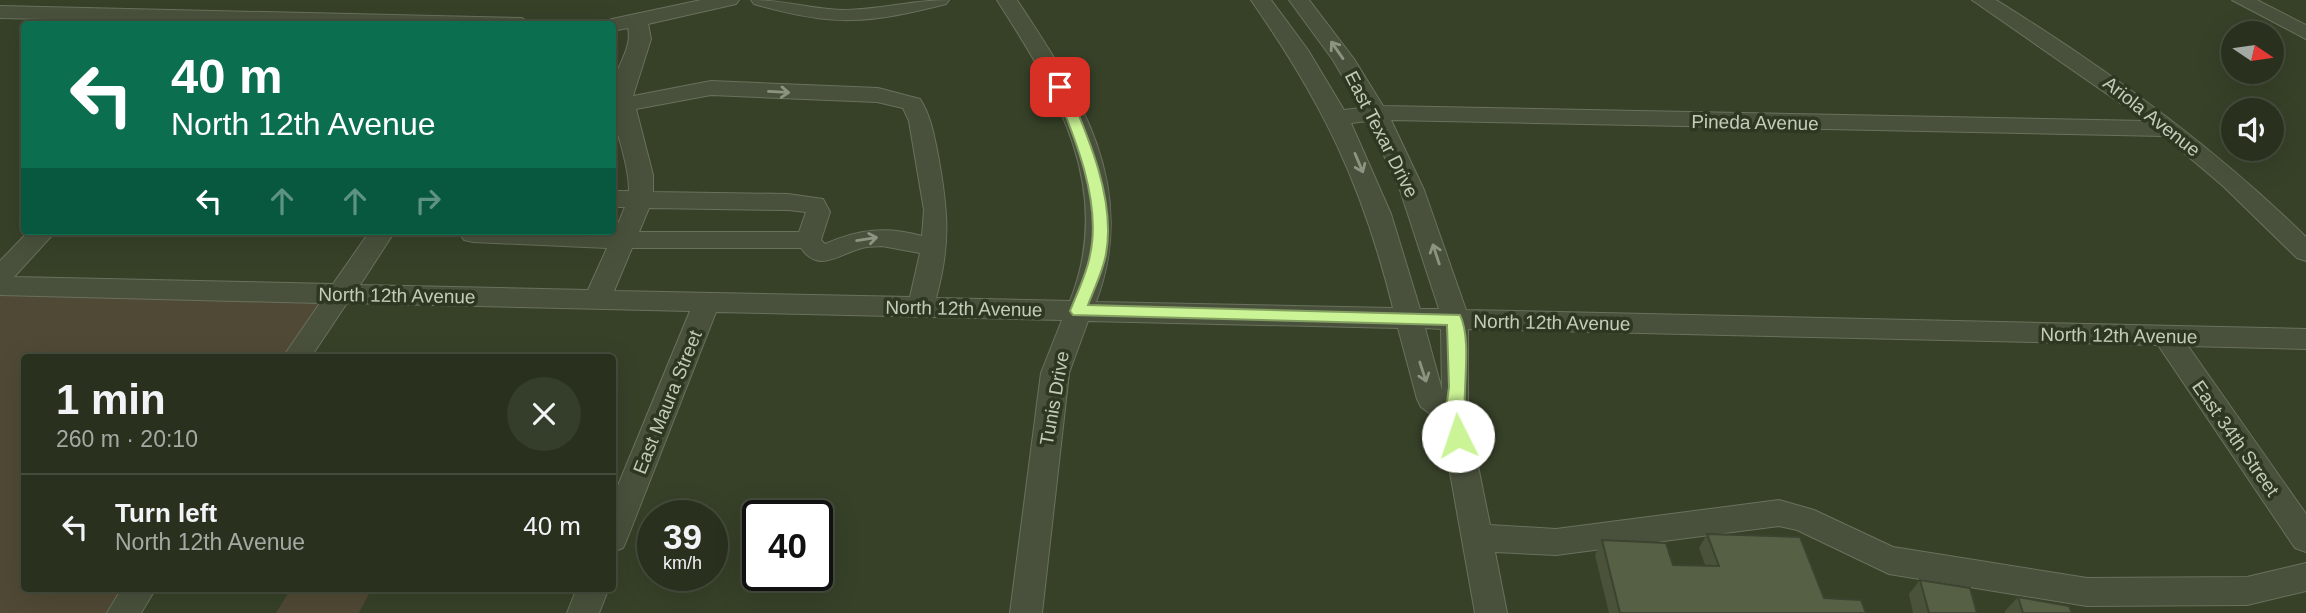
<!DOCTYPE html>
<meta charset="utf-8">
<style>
:root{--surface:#29311e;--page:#353d2b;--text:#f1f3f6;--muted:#a5a9a4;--line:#454c3c}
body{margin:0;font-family:Arial,sans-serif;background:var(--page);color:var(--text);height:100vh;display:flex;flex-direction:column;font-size:26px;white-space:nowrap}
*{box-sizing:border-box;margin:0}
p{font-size:23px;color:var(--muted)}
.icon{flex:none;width:38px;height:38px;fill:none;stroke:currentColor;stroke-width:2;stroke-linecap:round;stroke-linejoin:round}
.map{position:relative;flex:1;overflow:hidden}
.panel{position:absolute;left:21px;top:354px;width:595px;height:238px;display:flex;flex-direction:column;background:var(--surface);border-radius:7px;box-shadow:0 7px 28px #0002,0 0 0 2px var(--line)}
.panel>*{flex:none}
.hud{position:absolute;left:21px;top:21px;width:595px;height:214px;border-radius:7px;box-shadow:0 7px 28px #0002,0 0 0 2px var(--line);background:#0b6e4f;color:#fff;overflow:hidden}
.needle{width:46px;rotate:103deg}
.tools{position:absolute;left:2221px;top:21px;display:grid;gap:14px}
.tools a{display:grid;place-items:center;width:63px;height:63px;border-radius:50%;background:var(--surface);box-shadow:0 7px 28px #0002,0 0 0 2px var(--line);font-size:35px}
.speed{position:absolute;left:637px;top:500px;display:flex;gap:14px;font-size:35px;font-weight:700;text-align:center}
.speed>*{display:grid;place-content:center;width:91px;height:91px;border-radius:50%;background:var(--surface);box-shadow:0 7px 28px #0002,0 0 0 2px var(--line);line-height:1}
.speed small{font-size:18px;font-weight:400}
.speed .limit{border:4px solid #111;border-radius:10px;background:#fff;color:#111}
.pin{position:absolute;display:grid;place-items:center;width:60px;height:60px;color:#fff;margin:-30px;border-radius:14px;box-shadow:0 4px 10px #0006}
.me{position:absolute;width:77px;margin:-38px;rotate:356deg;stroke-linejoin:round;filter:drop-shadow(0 0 5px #0008)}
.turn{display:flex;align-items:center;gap:24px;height:147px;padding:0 35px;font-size:32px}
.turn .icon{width:91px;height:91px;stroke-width:2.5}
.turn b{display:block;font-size:49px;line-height:60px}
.lanes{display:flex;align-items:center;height:66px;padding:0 35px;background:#0003;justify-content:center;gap:35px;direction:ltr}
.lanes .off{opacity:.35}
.round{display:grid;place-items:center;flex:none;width:74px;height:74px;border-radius:37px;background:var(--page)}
.overview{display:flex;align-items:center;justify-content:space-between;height:119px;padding:0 35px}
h1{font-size:42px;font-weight:700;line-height:52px}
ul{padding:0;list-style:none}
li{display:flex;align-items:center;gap:21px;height:105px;padding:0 35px;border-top:2px solid var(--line)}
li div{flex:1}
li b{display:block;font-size:26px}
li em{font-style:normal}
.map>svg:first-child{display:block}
</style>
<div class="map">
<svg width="2306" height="613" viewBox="0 0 2306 613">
<rect width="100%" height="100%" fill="#374128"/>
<g fill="#504935">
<polygon points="0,286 340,293 297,357 24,357 24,588 140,588 123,613 0,613"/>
<polygon points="291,588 372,588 359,613 276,613"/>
</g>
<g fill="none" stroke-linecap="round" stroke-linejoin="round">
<defs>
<g id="minor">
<path d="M701 0H739L736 4 648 24 651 39 633 96 711 81 878 88 920 99C931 116 934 135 938 155 948 210 951 244 936 298L1070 301C1115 188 1057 94 997 0H1017C1079 94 1140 186 1096 302L1393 308C1362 184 1324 105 1251 0H1271L1308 50 1344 110 1361 108 1333 60 1289 0H1309L1354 59 1383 106 2146 121 1972 0H1996C2107 69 2212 145 2306 237V261L2297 258 2223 186 2164 136 1391 120 1424 190 1466 310 2306 329V349L2188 346 2306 514V552L2295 548 2158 345 1468 329V417L1490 525 1556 529 1779 500 1814 510 1893 547 2087 578 2247 577 2306 563V591L2247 605 2087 606 1889 574 1797 530 1779 526 1556 555 1495 552 1507 613H1475L1441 422 1421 407 1417 399 1398 328 1088 321 1069 373 1042 613H1010L1041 373 1062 320 716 312 627 539 623 548 612 552V500L690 311 347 303 311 357H283L320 303 0 295V261L29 231H56L14 277 333 284 370 231H395L360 285 588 290 607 248 473 242 464 240 458 231H615L625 207H612V191H629C629 157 610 124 612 90 614 68 633 50 628 28L612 31V24H602L612 19ZM711 95 877 102 903 108 909 121 924 210 922 236C887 226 858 229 825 244L821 240 830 212 823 199 788 194 653 192V175L636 109ZM1368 121 1400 190 1439 309H1420L1391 214 1351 123ZM649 208 788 210 806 212 799 232H639ZM882 246 920 253 910 297 614 291 632 248H801C818 273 838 255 859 249 866 246 874 247 882 246ZM1425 328 1441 329 1442 390Z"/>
<path d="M751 0C784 0 810 9 842 10 878 10 913 0 949 0L946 4C867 24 833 27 754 4Z"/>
<polygon points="2232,0 2257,0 2306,25 2306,39"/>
<polygon points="0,6 522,18 532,24 277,24 0,18"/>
<polygon points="122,588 156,588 141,613 107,613"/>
<polygon points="577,588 609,588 599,613 567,613"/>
</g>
</defs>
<use href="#minor" stroke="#69715d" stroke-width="2"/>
<use href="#minor" fill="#49513c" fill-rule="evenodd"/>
</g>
<g fill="#4a533a">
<polygon points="1707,534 1824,598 1866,613 1609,613 1595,555 1602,540 1673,565 1705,565 1699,548"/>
<polygon points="1920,580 1977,613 1913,613 1909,594"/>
<polygon points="2018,597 2072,613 2005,613 2005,611"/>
</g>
<g fill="#566044" stroke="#3c4330" stroke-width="2">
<polygon points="1707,534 1800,537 1824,598 1861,600 1866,613 1620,613 1602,540 1666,543 1673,565 1719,566"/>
<polygon points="1920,580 1970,588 1977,613 1929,613"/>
<polygon points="2018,597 2069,606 2072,613 2023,613"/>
</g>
<defs><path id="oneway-shaft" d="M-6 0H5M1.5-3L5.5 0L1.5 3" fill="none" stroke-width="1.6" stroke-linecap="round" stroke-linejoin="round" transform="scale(1.75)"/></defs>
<g stroke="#8c9481">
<use href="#oneway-shaft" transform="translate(1337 50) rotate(-125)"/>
<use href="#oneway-shaft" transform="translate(779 92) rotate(3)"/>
<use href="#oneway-shaft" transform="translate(1359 163) rotate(67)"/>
<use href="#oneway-shaft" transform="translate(867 239) rotate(-9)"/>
<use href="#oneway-shaft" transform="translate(1436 254) rotate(-108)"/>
<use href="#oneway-shaft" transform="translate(1423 372) rotate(72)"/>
</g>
<path fill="#cbf496" stroke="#849f62" stroke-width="2" d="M1060 83 1067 87C1088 136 1116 200 1106 254 1103 271 1094 289 1088 305L1460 315C1474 343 1459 404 1467 436L1464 441H1452L1445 417 1449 387 1447 325 1073 315 1070 311C1077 293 1087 273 1090 255 1102 202 1074 135 1054 87Z"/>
<g text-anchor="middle" stroke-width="7" stroke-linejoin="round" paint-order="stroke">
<g font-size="19" fill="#c3cbb9" stroke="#2e3721">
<text transform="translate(2152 116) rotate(38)" y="7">Ariola Avenue</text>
<text transform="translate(1755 122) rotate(1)" y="7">Pineda Avenue</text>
<text transform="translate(1382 134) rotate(63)" y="7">East Texar Drive</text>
<text transform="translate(397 295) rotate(1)" y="7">North 12th Avenue</text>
<text transform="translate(964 308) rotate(1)" y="7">North 12th Avenue</text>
<text transform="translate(1552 322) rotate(1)" y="7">North 12th Avenue</text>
<text transform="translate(2119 335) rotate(1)" y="7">North 12th Avenue</text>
<text transform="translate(1054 398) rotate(-80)" y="7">Tunis Drive</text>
<text transform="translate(667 402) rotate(-68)" y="7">East Maura Street</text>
<text transform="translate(2236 438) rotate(55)" y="7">East 34th Street</text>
</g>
</g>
</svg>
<div class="tools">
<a><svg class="needle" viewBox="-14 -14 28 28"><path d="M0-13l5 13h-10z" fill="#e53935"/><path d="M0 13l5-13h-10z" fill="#a5a9a4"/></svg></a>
<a><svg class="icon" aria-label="sound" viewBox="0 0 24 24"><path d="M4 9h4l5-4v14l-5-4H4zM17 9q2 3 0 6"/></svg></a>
</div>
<div class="speed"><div>39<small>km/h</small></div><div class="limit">40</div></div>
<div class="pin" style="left:1060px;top:87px;background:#d93025"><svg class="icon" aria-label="arrive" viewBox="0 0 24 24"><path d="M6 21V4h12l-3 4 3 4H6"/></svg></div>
<svg class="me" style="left:1458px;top:436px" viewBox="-20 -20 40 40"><circle r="19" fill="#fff"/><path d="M0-13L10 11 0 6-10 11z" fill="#cbf496"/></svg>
<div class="hud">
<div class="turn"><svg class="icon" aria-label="left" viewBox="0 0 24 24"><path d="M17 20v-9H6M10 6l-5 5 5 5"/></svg><div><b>40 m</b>North 12th Avenue</div></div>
<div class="lanes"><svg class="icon" aria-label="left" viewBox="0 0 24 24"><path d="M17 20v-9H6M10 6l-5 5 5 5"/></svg><svg class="icon off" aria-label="ahead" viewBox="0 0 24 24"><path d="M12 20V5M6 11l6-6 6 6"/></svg><svg class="icon off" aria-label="ahead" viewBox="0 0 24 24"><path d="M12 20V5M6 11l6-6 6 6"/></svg><svg class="icon off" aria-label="right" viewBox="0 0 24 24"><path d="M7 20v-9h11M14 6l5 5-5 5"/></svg></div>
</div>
<section class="panel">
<div class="overview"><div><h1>1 min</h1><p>260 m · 20:10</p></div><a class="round"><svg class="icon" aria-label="close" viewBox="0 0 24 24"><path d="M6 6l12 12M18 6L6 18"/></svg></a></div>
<ul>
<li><svg class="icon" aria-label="left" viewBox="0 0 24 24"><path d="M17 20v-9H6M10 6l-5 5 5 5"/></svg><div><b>Turn left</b><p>North 12th Avenue</p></div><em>40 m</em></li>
</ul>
</section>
</div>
